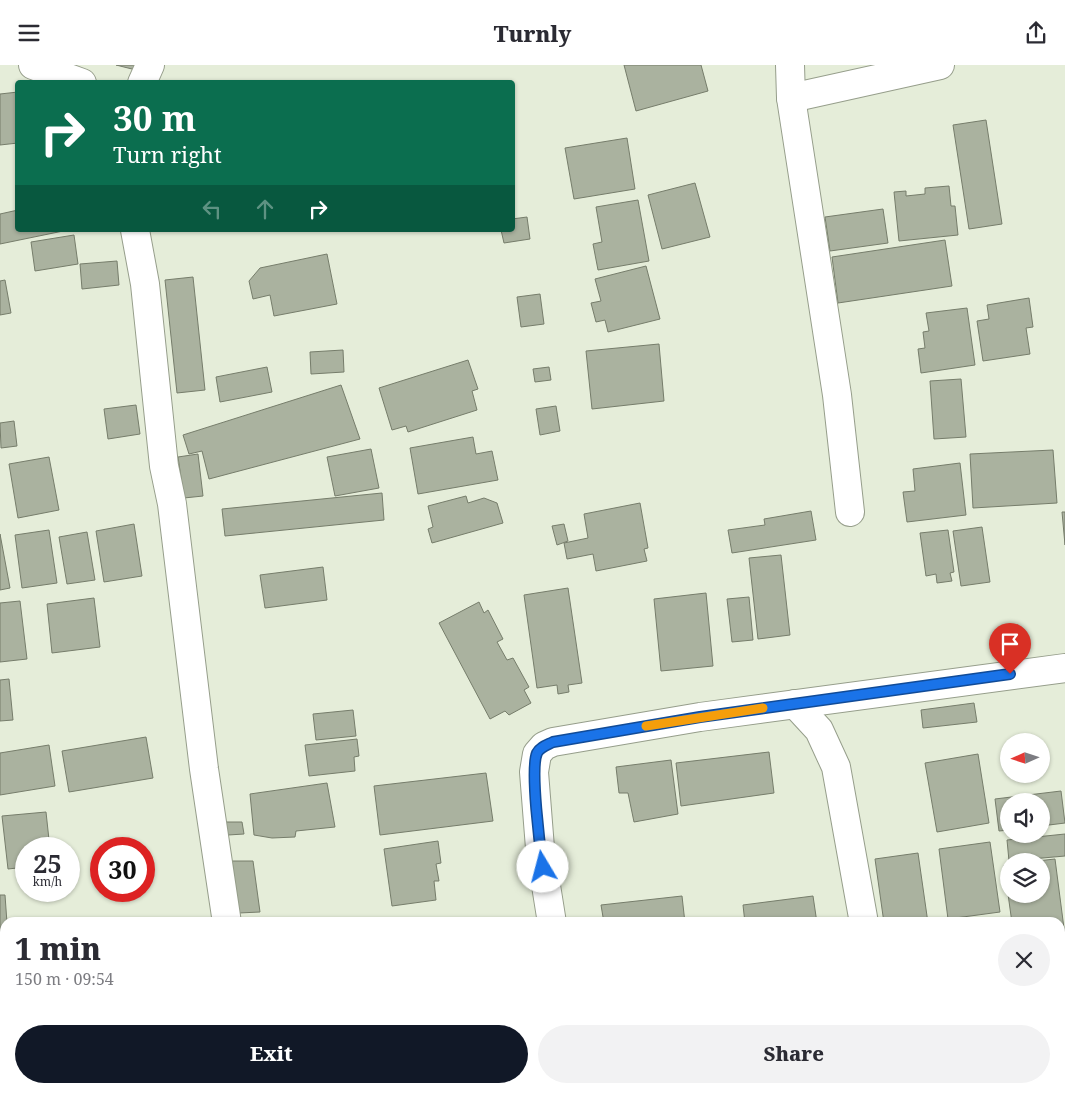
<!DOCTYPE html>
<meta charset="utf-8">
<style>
:root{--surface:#fff;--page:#f2f2f3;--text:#2b2b33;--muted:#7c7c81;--accent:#111827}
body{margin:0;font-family:"Noto Serif",serif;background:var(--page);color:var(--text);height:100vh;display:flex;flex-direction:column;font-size:19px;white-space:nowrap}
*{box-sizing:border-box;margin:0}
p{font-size:16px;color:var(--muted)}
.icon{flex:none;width:28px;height:28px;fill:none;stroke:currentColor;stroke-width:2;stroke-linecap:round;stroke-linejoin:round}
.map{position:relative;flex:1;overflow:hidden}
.drawer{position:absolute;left:0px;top:852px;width:1065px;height:176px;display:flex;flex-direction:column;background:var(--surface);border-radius:15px 15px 0 0;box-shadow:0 1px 4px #0004}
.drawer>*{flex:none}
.guide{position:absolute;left:15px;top:15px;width:500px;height:152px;border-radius:5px;box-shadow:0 1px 4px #0004;background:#0b6e4f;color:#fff;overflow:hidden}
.needle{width:32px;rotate:267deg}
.tools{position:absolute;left:1000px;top:668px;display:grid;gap:10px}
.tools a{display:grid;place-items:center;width:50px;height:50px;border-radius:50%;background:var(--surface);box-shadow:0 1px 4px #0004;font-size:25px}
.speed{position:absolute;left:15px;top:772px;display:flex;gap:10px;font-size:25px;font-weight:700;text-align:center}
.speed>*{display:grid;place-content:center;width:65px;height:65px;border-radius:50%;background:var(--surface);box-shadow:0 1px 4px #0004;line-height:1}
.speed small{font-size:12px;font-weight:400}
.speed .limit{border:8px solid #d22;background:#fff;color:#111}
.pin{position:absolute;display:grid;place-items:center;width:42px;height:42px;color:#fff;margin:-51px -21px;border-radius:50% 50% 50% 0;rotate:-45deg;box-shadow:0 0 5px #0007}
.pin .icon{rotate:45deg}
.me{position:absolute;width:55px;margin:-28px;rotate:352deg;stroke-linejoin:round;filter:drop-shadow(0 0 4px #0008)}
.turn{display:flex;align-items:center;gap:18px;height:105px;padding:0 15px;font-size:22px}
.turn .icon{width:65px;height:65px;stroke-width:2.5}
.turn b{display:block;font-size:35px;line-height:42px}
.lanes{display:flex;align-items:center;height:48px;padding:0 15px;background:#0003;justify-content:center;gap:25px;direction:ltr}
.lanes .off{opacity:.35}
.round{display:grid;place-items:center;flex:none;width:52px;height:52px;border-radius:26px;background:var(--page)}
.headline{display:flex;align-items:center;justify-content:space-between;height:85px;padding:0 15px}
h1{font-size:30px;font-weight:800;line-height:38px}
.cta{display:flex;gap:10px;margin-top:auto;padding:10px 15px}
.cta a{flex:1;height:58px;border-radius:30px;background:var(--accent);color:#fff;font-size:20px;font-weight:800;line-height:58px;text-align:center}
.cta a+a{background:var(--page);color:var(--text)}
header{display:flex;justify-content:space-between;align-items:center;height:65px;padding:0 15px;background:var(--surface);font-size:22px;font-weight:800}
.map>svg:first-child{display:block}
</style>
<header><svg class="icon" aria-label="menu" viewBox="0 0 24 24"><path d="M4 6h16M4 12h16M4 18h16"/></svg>Turnly<svg class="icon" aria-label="share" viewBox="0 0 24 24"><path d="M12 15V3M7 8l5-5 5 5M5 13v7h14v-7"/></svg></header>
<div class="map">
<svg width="1065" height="1028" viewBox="0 0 1065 1028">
<rect width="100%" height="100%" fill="#e5edd9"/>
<g fill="#aab29f" stroke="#767d6b">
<polygon points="116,0 145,0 144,7"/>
<polygon points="624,0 701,0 708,26 636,46"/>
<polygon points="18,27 18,78 0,80 0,29"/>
<polygon points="986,55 1002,159 969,164 953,60"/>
<polygon points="627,73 635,124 574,134 565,83"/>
<polygon points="695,118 710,172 662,184 648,130"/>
<polygon points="949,121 951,141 955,141 958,170 899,176 894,127 906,126 906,131 925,129 925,123"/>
<polygon points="638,135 649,196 598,205 593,179 602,177 596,142"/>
<polygon points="883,144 888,178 830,186 825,152"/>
<polygon points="18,145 18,165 68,165 0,179 0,149"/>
<polygon points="527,152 530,174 504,178 501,165 512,165 512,154"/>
<polygon points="74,170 78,199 35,206 31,177"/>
<polygon points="945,175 952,221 838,238 832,192"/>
<polygon points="327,189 337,239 274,251 270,230 253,234 249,216 260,203"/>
<polygon points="117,196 119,220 82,224 80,199"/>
<polygon points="646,201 660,254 608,267 605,255 596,257 591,238 601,236 595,214"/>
<polygon points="193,212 205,325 177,328 165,215"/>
<polygon points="5,215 11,248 0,250 0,216"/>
<polygon points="540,229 544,259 521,262 517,232"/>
<polygon points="1029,233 1033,262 1026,263 1030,289 983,296 977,256 989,254 987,240"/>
<polygon points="967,243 975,300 921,308 918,284 925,283 923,267 929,266 926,248"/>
<polygon points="659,279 664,336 592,344 586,286"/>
<polygon points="343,285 344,307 311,309 310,287"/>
<polygon points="468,295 478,324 472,326 477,345 408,367 406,361 392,365 379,323"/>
<polygon points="267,302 272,327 220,337 216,312"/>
<polygon points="549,302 551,315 535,317 533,304"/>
<polygon points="961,314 966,372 934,374 930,316"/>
<polygon points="341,320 360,374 209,414 202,386 189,389 183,370"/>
<polygon points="136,340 140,369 108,374 104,344"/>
<polygon points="556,341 560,366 540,370 536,344"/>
<polygon points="14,356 17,381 1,383 0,358"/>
<polygon points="473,372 476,389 492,386 498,415 418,429 410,383"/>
<polygon points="371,384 379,423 335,431 327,392"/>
<polygon points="1053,385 1057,438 973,443 970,389"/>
<polygon points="198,389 203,431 184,433 178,392"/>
<polygon points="49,392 59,445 18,453 9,399"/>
<polygon points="960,398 966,450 907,457 903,427 915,426 913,404"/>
<polygon points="382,428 384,455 225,471 222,444"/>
<polygon points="466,431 468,438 484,433 497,438 503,458 432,478 428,464 433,462 428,441"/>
<polygon points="640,438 648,483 644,484 647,496 596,506 593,489 567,494 564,478 588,473 584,449"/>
<polygon points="811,446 816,475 732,488 728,465 765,460 764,454"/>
<polygon points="1062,447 1065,447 1065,480"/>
<polygon points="134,459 142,511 104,517 96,466"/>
<polygon points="564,459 568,476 557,480 552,461"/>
<polygon points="982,462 990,517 961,521 953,466"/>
<polygon points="49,465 57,518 22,523 15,470"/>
<polygon points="948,465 954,507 950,508 952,516 937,518 936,509 926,511 920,468"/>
<polygon points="87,467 95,515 67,519 59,472"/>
<polygon points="0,469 10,523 0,525"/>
<polygon points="781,490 790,570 758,574 749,493"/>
<polygon points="323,502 327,535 265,543 260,510"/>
<polygon points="568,523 582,618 568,620 569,627 558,629 557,620 537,623 524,530"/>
<polygon points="706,528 713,601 661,606 654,534"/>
<polygon points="749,532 753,575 732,577 727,534"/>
<polygon points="94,533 100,582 52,588 47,539"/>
<polygon points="20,536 27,594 0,597 0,538"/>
<polygon points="479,537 484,548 488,545 503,574 497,577 507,595 513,593 529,622 524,625 531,638 509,650 505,646 490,654 439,558"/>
<polygon points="9,614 13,655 0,656 0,615"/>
<polygon points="974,638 977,657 923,663 921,645"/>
<polygon points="353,645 356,671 316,675 313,649"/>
<polygon points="146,672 153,713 69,727 62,686"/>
<polygon points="357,674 359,691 354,692 355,706 309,711 305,680"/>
<polygon points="49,680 55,721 0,730 0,688"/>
<polygon points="769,687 774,728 681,741 676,698"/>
<polygon points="978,689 989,758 937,767 925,698"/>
<polygon points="671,695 678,749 634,757 628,728 619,728 616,702"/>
<polygon points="486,708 493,756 380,770 374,721"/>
<polygon points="327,718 335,762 296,766 295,772 272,773 254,770 250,729"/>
<polygon points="1061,726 1065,758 1041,761 1041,736 1009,736 1009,765 999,766 995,734"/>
<polygon points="46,747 50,784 26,784 26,802 8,804 2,751"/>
<polygon points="225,757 242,757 244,769 228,770"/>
<polygon points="1065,769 1065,791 1009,796 1007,775"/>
<polygon points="438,776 441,798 436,799 439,816 434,816 436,835 392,841 384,784"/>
<polygon points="990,777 1000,847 948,854 939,784"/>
<polygon points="918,788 928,858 884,858 875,794"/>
<polygon points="1055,794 1065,871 1065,893 1060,894 1060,858 1012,858 1004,800 1009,800 1009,829 1041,829 1041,796 1037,796"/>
<polygon points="232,796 253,796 260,847 239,848"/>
<polygon points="0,830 5,830 7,858 5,858 5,885 0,886"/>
<polygon points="682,831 685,858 604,858 601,840"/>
<polygon points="813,831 817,858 745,858 743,840"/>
<polygon points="270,853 272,858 244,858"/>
<polygon points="1060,949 1062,949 1065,964 1065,1012 1060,1013"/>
<polygon points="97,1024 198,1024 199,1028 98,1028"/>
<polygon points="479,1024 518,1024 518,1028 480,1027"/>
<polygon points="646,1024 715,1024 715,1028 647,1028"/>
<polygon points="967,1024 1017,1024 1017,1028 968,1028"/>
</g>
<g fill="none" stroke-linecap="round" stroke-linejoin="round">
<defs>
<g id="minor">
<polyline points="33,0 82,18"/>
<polyline points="790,0 791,33 837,330 850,447"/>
<polyline points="142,18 150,0"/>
<polyline points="791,33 940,0"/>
<polyline points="135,165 145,219 164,401 172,439 204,704 227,858"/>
<polyline points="795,639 819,665 836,702 864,858"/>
<polyline points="552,858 540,783 534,707 537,689 544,681 553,677 700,652 1065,603"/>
<polyline points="1060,927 1065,926"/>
<polyline points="251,1024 251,1028"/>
<polyline points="573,1024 574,1028"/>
<polyline points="891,1024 891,1028"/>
</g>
</defs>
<use href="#minor" stroke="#969e8b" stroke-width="30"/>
<use href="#minor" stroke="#fff" stroke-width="28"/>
</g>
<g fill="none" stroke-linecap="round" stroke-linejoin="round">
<defs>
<path id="route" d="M543 802C540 782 530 704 537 688 540 682 547 680 553 677L700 652 1010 609"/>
</defs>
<use href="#route" stroke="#114b97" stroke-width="12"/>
<use href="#route" stroke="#1a73e8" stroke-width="9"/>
<polyline stroke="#f59e0b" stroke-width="9" points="646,661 763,643"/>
</g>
</svg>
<div class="tools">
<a><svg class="needle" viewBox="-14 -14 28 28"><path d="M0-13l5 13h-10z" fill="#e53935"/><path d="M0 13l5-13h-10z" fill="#7c7c81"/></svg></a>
<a><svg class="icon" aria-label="sound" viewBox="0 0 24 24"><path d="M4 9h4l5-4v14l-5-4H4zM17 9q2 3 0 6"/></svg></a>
<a><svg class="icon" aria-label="layers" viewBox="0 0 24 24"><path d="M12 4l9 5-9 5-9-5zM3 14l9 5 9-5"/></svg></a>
</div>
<div class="speed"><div>25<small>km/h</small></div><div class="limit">30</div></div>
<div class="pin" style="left:1010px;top:609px;background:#d93025"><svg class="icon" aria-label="arrive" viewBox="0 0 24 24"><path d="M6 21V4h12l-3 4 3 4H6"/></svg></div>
<svg class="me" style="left:543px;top:802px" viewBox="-20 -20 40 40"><circle r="19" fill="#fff"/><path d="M0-13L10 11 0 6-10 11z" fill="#1a73e8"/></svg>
<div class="guide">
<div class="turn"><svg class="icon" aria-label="right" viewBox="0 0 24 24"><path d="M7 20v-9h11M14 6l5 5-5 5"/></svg><div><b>30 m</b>Turn right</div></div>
<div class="lanes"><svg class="icon off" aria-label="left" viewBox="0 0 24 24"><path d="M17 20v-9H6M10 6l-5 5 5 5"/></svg><svg class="icon off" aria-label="ahead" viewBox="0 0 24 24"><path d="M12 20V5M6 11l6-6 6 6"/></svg><svg class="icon" aria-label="right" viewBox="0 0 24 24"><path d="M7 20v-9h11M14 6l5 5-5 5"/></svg></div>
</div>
<section class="drawer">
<div class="headline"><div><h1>1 min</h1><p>150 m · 09:54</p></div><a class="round"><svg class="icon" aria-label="close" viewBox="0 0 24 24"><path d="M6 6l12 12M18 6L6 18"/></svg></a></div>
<div class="cta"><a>Exit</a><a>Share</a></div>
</section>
</div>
